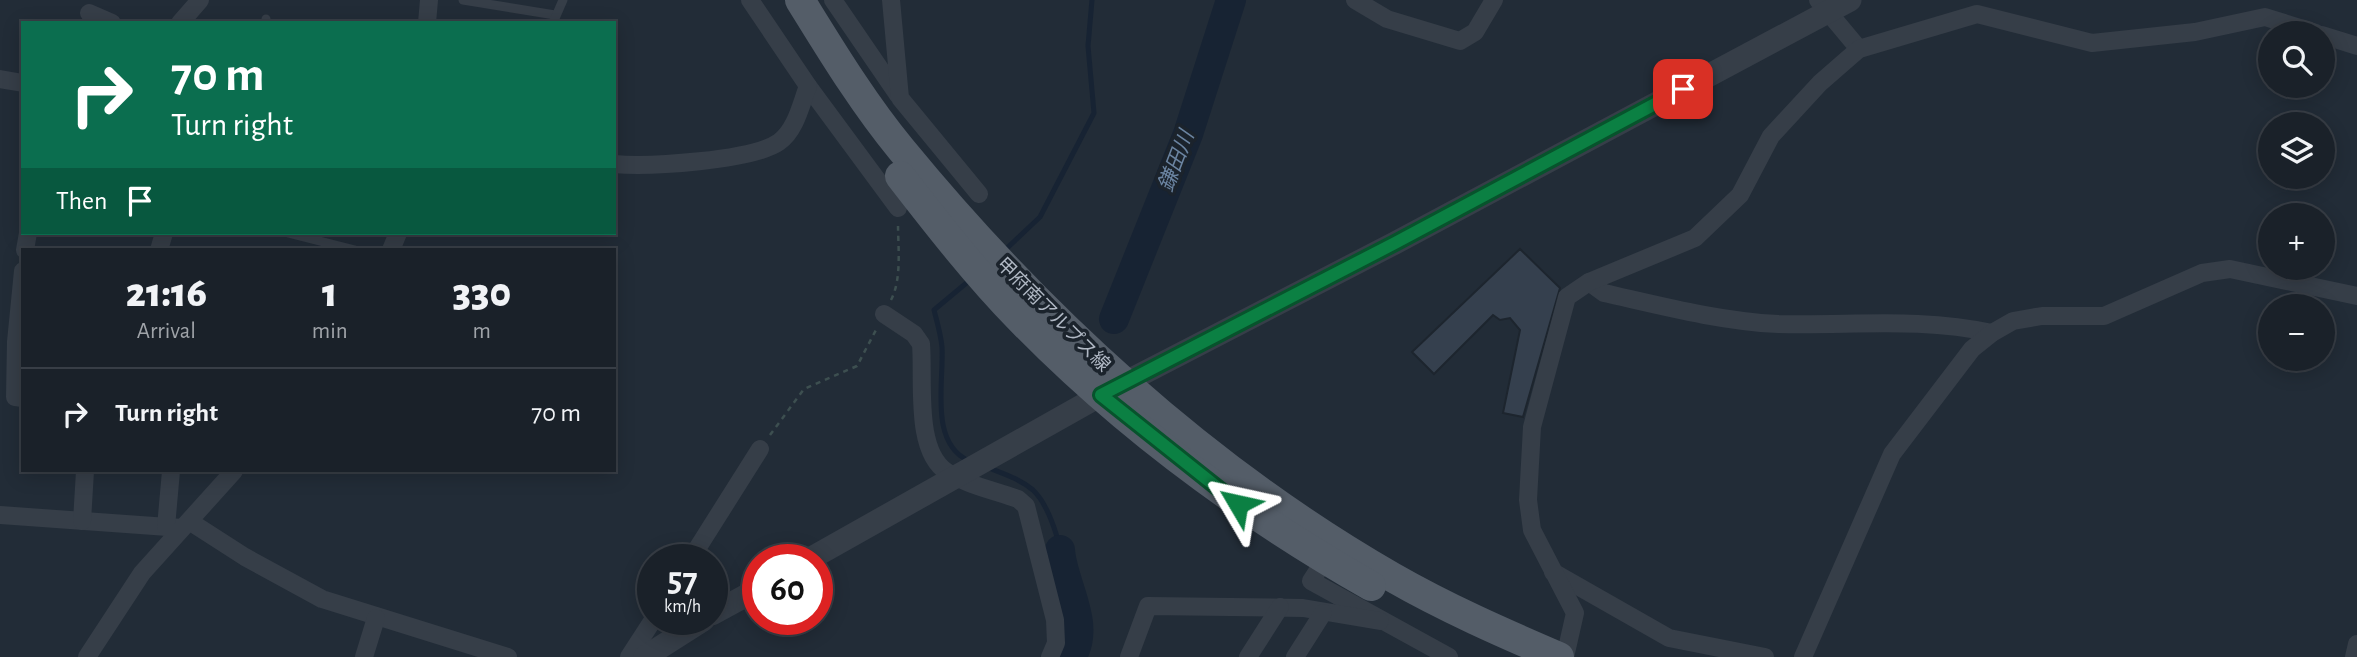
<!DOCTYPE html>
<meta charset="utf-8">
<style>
:root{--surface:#1a2129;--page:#232931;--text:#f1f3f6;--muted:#9fa3a8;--line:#383e46}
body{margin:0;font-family:"Alegreya Sans","Noto Sans JP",sans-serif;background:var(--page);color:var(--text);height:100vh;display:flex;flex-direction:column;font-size:26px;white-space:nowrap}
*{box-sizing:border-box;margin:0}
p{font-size:23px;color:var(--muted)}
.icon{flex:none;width:38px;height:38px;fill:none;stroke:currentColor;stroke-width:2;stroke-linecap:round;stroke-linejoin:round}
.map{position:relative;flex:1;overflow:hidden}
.drawer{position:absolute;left:21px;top:248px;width:595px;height:224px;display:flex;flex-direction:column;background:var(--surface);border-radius:0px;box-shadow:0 4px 18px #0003,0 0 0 2px var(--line)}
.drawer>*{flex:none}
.top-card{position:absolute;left:21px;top:21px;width:595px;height:214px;border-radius:0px;box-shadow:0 4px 18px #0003,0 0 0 2px var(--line);background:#0b6e4f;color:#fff;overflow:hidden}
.buttons{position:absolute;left:2258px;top:21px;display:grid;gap:14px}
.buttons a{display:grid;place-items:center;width:77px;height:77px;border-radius:50%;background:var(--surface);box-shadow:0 4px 18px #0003,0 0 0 2px var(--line);font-size:35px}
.speed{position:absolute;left:637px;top:544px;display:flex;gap:14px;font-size:35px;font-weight:700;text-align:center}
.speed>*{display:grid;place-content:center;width:91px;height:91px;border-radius:50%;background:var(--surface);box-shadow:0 4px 18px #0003,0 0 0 2px var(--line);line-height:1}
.speed small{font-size:18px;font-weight:400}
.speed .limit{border:10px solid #d22;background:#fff;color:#111}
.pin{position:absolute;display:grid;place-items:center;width:60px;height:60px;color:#fff;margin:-30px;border-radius:14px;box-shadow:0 4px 10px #0006}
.me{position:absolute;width:77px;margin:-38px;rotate:306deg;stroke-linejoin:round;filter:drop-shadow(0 0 5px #0008)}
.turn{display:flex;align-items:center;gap:24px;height:147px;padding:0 35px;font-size:32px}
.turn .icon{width:91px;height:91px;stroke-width:2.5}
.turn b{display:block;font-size:49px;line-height:60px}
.then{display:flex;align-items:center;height:66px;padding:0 35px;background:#0003;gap:14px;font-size:26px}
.eta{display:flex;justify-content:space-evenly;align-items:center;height:119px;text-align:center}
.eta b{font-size:42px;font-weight:800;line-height:49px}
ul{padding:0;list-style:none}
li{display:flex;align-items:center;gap:21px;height:91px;padding:0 35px;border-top:2px solid var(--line)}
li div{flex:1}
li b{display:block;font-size:26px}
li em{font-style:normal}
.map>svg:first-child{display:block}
</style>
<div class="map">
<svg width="2357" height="657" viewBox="0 0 2357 657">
<rect width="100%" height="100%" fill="#222c37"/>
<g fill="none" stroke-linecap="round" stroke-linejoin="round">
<g stroke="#172333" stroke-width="5">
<polyline points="1004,251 1040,217 1094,113 1088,46 1092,0"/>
<path d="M969 461C929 443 944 383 942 347 941 335 937 322 934 310L970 280"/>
<path d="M989 468C1004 474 1020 479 1033 490 1055 511 1064 564 1070 593"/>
</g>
<g stroke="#172333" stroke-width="30">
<polyline points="1114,319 1188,134 1231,0"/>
<path d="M1060 550C1062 584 1092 625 1071 657"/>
</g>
</g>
<polygon fill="#35404e" stroke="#1d252e" stroke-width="2" points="1520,249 1560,288 1523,417 1503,413 1520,330 1510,318 1500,320 1493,315 1434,374 1412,352"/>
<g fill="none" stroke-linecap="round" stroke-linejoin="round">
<g stroke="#3d4f50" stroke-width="2.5" stroke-dasharray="5 5" stroke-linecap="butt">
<path d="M891 300C902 279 898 247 898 224"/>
<polyline points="770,435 804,389 857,366 877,328"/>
</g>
<g stroke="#363e48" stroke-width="9">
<polyline points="463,0 555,15"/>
<polyline points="266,23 266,19"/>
<polyline points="553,23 563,0"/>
<polyline points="288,233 355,250"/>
</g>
<g stroke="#363e48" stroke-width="18">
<polyline points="833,0 898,95"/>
<polyline points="891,0 900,98 979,194"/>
<polyline points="1355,0 1387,19 1460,41 1475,32 1494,0"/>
<polyline points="1818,0 1859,49"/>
<polyline points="89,13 112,23"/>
<polyline points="180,23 200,0"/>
<polyline points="427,23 429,0"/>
<polyline points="2322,35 2357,46"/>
<polyline points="0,79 23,83"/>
<polyline points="808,86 898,208"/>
<path d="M614 164C648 167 752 161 779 142 796 130 801 104 808 86L750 0"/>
<polyline points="25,250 28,233"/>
<polyline points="159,250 164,233"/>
<polyline points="391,250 398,233"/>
<polyline points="23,271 16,342 15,397 23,398"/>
<path d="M1589 282 1604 293C1662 306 1719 321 1778 324 1851 326 1920 317 1992 333"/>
<path d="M884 314 914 334 921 344C924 380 914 451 947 472 967 485 996 491 1018 499L1026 506 1055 620 1056 643 1050 657"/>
<polyline points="0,515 182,528"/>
<polyline points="82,521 85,471"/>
<polyline points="189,521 245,557 322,599 508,657"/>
<polyline points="166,527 171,471"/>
<polyline points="1330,552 1311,581 1449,657"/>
<polyline points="690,560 760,449"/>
<polyline points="1553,572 1669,638 1765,657"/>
<polyline points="87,657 142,573 234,471"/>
<polyline points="364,657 376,618"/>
<polyline points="629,657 653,620"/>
<polyline points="1129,657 1148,606 1303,608 1380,621"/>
<polyline points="1248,657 1280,607"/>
<polyline points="1295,657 1323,613"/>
<polyline points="1565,657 1575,613 1532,530 1528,500 1532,427 1567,297 1589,282 1695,238 1740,195 1771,136 1820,83 1859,49 1977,14 2092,43 2195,32 2265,17 2316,33"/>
<polyline points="1803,657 1892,454 1972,349 1992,333 2013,321 2042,316 2104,316 2202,273 2230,269 2357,296"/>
<polyline points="2354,657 2357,644"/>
</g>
<g stroke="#363e48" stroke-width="23">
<polyline points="808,560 1101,395 1395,243 1850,0"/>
<polyline points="712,614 758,589"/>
<polyline points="645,657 703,620"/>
</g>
<g stroke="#545d68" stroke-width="30">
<path d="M800 0C831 50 863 103 901 149 1038 316 1204 469 1392 577 1446 608 1503 633 1559 657"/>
<path d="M900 176C938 225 977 275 1020 319 1123 425 1243 513 1371 586"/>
</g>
</g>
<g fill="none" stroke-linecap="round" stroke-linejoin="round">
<defs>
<polyline id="route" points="1238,504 1101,395 1395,243 1683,89"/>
</defs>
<use href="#route" stroke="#07532c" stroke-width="18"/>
<use href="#route" stroke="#0b8043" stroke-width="12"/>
</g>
<g text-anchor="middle" stroke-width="7" stroke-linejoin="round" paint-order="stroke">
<g font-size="19" fill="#b0b8c4" stroke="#1b232c">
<text transform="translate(1054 314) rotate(45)" y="7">甲府南アルプス線</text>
</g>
<g font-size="21" font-style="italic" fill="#6b84a1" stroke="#1b232c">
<text transform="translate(1176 161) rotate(-69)" y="7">鎌田川</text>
</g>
</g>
</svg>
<div class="buttons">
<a><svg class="icon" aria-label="search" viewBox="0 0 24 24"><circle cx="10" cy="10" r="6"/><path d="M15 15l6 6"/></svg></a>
<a><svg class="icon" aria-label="layers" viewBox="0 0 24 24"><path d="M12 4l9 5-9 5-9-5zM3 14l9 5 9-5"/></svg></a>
<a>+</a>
<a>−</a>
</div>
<div class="speed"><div>57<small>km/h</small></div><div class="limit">60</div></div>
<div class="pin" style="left:1683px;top:89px;background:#d93025"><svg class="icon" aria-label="arrive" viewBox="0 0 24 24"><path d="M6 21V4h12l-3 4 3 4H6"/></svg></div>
<svg class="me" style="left:1238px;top:504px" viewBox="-20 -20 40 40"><path d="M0-17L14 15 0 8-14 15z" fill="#0b8043" stroke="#fff" stroke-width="4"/></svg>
<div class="top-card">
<div class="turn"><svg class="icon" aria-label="right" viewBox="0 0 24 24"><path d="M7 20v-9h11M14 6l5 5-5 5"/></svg><div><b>70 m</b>Turn right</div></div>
<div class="then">Then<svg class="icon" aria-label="arrive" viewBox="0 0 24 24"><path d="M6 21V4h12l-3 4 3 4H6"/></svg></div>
</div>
<section class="drawer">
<div class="eta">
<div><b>21:16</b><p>Arrival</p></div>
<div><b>1</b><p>min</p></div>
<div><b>330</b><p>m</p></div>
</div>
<ul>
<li><svg class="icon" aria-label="right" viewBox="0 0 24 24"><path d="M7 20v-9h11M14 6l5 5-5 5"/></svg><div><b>Turn right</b></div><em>70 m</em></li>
</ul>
</section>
</div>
